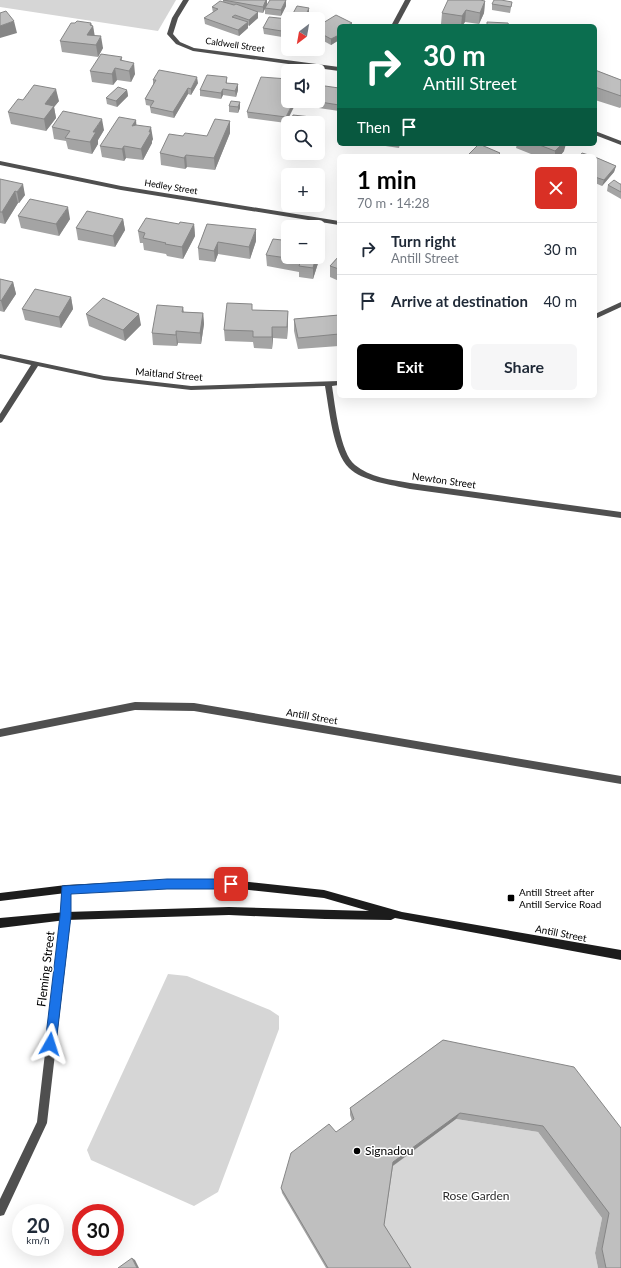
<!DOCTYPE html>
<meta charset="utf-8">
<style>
:root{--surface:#fff;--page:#f6f6f7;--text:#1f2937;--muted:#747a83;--line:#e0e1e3;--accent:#000}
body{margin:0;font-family:Lato,sans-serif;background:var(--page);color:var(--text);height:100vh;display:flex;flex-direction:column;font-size:15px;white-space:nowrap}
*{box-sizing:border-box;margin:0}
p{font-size:13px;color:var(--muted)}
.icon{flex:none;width:22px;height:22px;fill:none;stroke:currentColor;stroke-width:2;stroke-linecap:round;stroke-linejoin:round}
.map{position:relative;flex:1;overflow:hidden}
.side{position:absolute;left:337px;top:154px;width:260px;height:244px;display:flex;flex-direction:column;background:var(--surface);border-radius:6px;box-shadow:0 4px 16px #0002}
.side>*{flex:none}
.guide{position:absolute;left:337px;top:24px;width:260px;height:122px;border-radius:6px;box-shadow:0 4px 16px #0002;background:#0b6e4f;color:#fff;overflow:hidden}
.needle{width:26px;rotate:211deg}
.buttons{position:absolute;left:281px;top:12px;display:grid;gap:8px}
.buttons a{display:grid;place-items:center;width:44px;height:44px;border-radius:6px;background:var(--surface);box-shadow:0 4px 16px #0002;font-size:20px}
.speed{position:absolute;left:12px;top:1204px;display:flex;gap:8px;font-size:20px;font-weight:700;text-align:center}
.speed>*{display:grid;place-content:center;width:52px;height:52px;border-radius:50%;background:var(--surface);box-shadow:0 4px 16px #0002;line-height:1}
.speed small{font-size:10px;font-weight:400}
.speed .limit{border:6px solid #d22;background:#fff;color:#111}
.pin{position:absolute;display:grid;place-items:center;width:34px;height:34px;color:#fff;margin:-17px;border-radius:8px;box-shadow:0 2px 6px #0006}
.me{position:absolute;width:44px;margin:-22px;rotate:6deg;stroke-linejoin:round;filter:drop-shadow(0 0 3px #0008)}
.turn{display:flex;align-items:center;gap:14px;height:84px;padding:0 20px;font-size:18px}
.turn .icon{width:52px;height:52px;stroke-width:2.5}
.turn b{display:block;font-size:28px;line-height:34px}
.then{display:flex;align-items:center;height:38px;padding:0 20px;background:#0003;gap:8px;font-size:15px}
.round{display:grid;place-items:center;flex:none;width:42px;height:42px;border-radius:6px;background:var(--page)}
.overview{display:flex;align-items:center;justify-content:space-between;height:68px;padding:0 20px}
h1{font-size:24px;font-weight:700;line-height:30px;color:var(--accent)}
.action{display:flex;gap:8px;margin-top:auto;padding:8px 20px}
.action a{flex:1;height:46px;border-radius:6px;background:var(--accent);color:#fff;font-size:16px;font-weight:700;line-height:46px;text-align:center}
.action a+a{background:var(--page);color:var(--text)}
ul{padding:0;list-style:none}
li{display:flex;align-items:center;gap:12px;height:52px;padding:0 20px;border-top:1px solid var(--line)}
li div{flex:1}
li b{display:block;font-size:15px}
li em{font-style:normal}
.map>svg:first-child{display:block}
</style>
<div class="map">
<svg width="621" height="1268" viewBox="0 0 621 1268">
<rect width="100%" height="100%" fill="#fff"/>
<g fill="#d6d6d6">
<polygon points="0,0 176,0 158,31 0,7"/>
<polygon points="168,974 187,976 270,1010 279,1016 279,1029 218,1192 194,1206 91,1160 87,1150"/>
<polygon points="456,1119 538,1132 602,1218 595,1253 598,1268 407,1268 382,1229 391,1167"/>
</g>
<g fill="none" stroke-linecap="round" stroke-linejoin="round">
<g fill="#4f4f4f" fill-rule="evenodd">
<polygon points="183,0 189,0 178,18 173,34 180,42 194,48 339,67 339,71 193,51 176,44 167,34 172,18"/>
<polygon points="405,0 411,0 397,26 391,26"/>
<polygon points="595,131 621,141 621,145 595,135"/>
<polygon points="0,161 121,186 339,221 339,225 121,190 0,165"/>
<polygon points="621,302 621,307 595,319 595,314"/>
<path d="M0 354 104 376 191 386 339 381V385L332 386C335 405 340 453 355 465 369 477 392 480 410 483L621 512V518L410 489C392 485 362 481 349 468 333 453 329 408 325 386L191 390 104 380 38 366 2 422 0 423V414L31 365 0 358Z"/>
<polygon points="135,702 194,703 621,776 621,784 194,711 135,710 0,737 0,729"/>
<polygon points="66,885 69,886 71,889 71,916 47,1123 4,1215 0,1216 0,1199 37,1122 61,916 61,889 63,886"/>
</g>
<polygon fill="#1c1c1c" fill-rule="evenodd" points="167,880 231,880 324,890 402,912 621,950 621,960 395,918 391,920 325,919 229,915 66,920 0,928 0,918 66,912 229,907 369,911 324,898 231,888 167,888 66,893 0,901 0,893 66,885"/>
</g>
<g fill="#a4a4a4">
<polygon points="223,0 267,0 267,5 286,0 286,6 281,16 265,14 265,8 263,13 257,12 258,12 258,18 249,26 248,25 248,28 239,36 205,24 204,18 213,13 212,7 223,2"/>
<polygon points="485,1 484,13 479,24 465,22 462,26 450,26 441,24 442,13"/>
<polygon points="512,2 510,13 492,10 492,4"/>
<polygon points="288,19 288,38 264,34 263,28"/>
<polygon points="75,23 91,23 92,26 93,26 94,36 103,48 98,57 62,52 60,41"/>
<polygon points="318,26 339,26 339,40 331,45 318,38"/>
<polygon points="122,57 122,61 135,74 131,82 117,80 113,85 92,82 90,71"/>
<polygon points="595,68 595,70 621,80 621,107 620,108 595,100"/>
<polygon points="227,77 227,83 238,84 238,90 236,97 223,95 221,99 200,96 200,90"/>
<polygon points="288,79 286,123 248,118 247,112"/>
<polygon points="153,80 198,83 191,95 188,94 174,118 151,113 150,107 151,106 146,105 145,99 153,85"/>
<polygon points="339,88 339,111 305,106 305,101 318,101"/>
<polygon points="127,90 128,96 117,107 107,104 106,98"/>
<polygon points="23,100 59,101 54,107 56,118 46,131 11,124 8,112"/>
<polygon points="240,102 240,108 238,113 229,112 229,106"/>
<polygon points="136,120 136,125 153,139 152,141 152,143 143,160 126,158 124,161 102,157 100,146"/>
<polygon points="230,121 230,133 215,170 187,167 185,169 161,165 160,153 183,136 207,136"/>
<polygon points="52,127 104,130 98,140 98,144 92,154 68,149 66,141 54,139"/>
<polygon points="372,144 400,144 399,148"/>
<polygon points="517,144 562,144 564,151 560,156 536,156 516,148"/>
<polygon points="595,157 616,166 614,172 602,186 595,183"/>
<polygon points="0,179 25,195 19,203 18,203 5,224 0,223"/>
<polygon points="620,184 621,184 621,199 607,191 608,185"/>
<polygon points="18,216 70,219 59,236 21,228"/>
<polygon points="123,219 125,230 115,247 78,240 76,228"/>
<polygon points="179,224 194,224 195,236 183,259 167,256 166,254 144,250 143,243 140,243 138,231"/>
<polygon points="207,224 256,241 250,259 218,254 215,262 199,260 198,248"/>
<polygon points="320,246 320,257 313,279 299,277 299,272 267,266 266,255 288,257"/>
<polygon points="339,256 339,281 330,277 330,266"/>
<polygon points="0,279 13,282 16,294 4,312 0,311"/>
<polygon points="71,297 73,309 61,328 25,320 22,309"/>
<polygon points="252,304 252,310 288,311 288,323 287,339 273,338 272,349 254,348 253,342 225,341 224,330"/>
<polygon points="183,307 184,312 203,313 204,324 201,344 178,343 177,346 153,345 152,333"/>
<polygon points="86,314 141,325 125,341 89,326"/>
<polygon points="339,315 339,346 298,349 294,331 294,319"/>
<polygon points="443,1040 621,1128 621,1268 598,1268 595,1253 602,1218 538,1132 456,1119 393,1166 384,1225 411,1268 326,1268 282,1193 281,1188 352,1121 350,1115 350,1108"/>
</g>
<g fill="#868686">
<polygon points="266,0 267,0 267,5 263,13 263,7"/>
<polygon points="286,0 286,6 281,16 281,10"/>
<polygon points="485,1 484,13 479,24 480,13"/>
<polygon points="309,8 309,14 307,19 304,19"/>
<polygon points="466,10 465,22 462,26 461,26 462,16"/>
<polygon points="258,12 258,18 249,26 249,20"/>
<polygon points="14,21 17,33 0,38 0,26"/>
<polygon points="248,22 248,28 239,36 238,30"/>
<polygon points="91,23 92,27 93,26 95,37 87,35 90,25"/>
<polygon points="352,23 352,26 346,26"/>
<polygon points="339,30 339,40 331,45 331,39 337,31"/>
<polygon points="101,36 103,48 98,57 96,45"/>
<polygon points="134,63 135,74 131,82 129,71"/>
<polygon points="115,68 117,80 113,85 112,74"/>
<polygon points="197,77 198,83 191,95 191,89"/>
<polygon points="238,84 238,90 236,97 235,91"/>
<polygon points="188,88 188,94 174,118 173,112"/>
<polygon points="56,89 59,101 54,107 56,118 46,131 44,119 45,104"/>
<polygon points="223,89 223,95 221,99 221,93"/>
<polygon points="127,90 128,96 117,107 116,101"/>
<polygon points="294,101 297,101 286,123 286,117"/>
<polygon points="240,102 240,108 238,113 238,107"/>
<polygon points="102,119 104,130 98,140 98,144 92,154 90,142 93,132"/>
<polygon points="136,120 137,132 132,126"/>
<polygon points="230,121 230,133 215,170 214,158"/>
<polygon points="151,127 153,139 152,141 152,143 143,160 141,149"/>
<polygon points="562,144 566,144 564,151 560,156 555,156 555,151"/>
<polygon points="124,146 126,158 124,161 122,149"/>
<polygon points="186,155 187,167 185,169 184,158"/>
<polygon points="616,166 614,172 602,186 604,180"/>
<polygon points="23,184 25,195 19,203 17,192"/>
<polygon points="15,191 18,203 5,224 2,212"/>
<polygon points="68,207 70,219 59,236 56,224"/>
<polygon points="123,219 125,230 115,247 113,236"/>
<polygon points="194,224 195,236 183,259 182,247"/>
<polygon points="256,229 256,241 250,259 249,247"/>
<polygon points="218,242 218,254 215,262 214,251"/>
<polygon points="320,246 320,257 313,279 313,268 316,257 318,257 318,253"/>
<polygon points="13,282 16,294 4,312 1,301"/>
<polygon points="71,297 73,309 61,328 59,317"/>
<polygon points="288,311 288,323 287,339 287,327"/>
<polygon points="203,313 204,324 201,344 200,333"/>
<polygon points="139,314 141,325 125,341 123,330"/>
<polygon points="272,327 273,338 272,349"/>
<polygon points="176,331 178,343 177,346 176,335"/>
<polygon points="460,1113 456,1119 391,1167 393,1162"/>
<polygon points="132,1258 135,1260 139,1268 137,1268"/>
</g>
<g fill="#bfbfbf" stroke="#868686">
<polygon points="223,0 266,0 263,7"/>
<polygon points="270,0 286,0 281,10 265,8"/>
<polygon points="448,0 480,0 485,1 480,13 466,10 462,16 442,13"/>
<polygon points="494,0 501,0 512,2 511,7 492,4"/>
<polygon points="220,1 234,5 236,4 258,12 249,20 235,15 232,17 248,22 238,30 204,18 218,9 212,7"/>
<polygon points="297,6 309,8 304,19 290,19"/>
<polygon points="6,11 14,21 0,26 0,13"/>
<polygon points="336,15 352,23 346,26 339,26 339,30 337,31 339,32 339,35 331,39 318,32 318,26"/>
<polygon points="269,17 288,19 288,32 263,28"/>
<polygon points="77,21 91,23 90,25 93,26 87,35 101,36 96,45 60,41 71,23 75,23"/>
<polygon points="487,22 508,23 509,26 487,26"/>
<polygon points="101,54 122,57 120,60 134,63 129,71 115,68 112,74 90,71"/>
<polygon points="159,70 197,77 191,89 188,88 173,112 150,107 154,101 145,99 156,80 153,80"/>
<polygon points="595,70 621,80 621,96 595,87"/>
<polygon points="207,75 227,77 226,83 238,84 235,91 223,89 221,93 200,90"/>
<polygon points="261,77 288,79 286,82 288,82 288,101 294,101 286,117 247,112"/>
<polygon points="34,85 56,89 45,104 54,106 44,119 8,112 18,99 23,100"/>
<polygon points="318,85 339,88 339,105 314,101 318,101"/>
<polygon points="118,87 127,90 116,101 106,98"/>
<polygon points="231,101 240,102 238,107 229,106"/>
<polygon points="63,111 102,119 93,132 96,132 90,142 65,138 70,131 52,127"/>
<polygon points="293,115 311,117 309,123 290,123"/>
<polygon points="119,117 136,120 132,126 136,125 151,127 149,132 151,132 141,149 124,146 122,149 100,146"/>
<polygon points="215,119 230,121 214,158 186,155 184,158 160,153 169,134 183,136 185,133 207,136"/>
<polygon points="479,144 500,153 497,156 467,156"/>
<polygon points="537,144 562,144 555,151"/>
<polygon points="582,153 592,156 593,156 580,156"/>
<polygon points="595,157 616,166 604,180 595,177"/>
<polygon points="0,179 23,184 17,192 15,191 2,212 0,212"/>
<polygon points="614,180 620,184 621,184 621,192 608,185"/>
<polygon points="30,199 68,207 56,224 18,216"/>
<polygon points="87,211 123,219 113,236 76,228"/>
<polygon points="146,218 179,224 180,222 194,224 182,247 165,244 166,243 143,238 145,233 138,231"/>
<polygon points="207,224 256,229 249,247 218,242 214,251 198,248"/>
<polygon points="284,237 288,238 288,257 316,257 313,268 299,266 301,260 266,255 273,239 282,240"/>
<polygon points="318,246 320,246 318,253"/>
<polygon points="339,256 339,269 330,266"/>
<polygon points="0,279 13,282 1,301 0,300"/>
<polygon points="35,289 71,297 59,317 22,309"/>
<polygon points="103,298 139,314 123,330 86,314"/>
<polygon points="227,303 252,304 252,310 288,311 287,327 272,327 272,337 253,337 253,331 224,330"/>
<polygon points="157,305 183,307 182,312 203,313 200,333 176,331 176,335 152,333"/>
<polygon points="339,315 339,334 298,338 294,319"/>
<polygon points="443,1040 574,1067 621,1128 621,1268 606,1268 602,1249 609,1213 543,1126 460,1113 393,1162 384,1225 411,1268 328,1268 281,1188 291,1153 329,1124 336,1132 354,1119 350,1108"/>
<polygon points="132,1258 137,1268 118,1268"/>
</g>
<polygon fill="#1a73e8" stroke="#114b97" points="167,879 231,879 235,880 236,884 235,887 231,889 167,889 71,894 71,916 56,1044 54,1048 50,1050 46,1048 45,1044 60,916 62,886"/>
<g fill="#000" stroke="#fff" stroke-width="1.5">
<rect x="507" y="894" width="8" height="8" rx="2"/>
<circle cx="357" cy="1151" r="4"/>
</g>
<g text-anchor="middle" stroke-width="3" stroke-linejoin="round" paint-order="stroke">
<g font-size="9" fill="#000" stroke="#fff">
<text transform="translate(235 45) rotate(8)" y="3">Caldwell Street</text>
<text transform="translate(171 187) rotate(9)" y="3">Hedley Street</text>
</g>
<g font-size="10" fill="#000" stroke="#fff">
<text transform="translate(169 374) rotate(5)" y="4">Maitland Street</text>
<text transform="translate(444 480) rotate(8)" y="4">Newton Street</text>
<text transform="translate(312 716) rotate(10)" y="4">Antill Street</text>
<text transform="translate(561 933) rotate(11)" y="4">Antill Street</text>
</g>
<g font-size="10" fill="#000" stroke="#fff" text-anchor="start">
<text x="519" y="896">Antill Street after<tspan x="519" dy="12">Antill Service Road</tspan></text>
</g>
<g font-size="12" fill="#000" stroke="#fff">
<text transform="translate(46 969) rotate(-83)" y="4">Fleming Street</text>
</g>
<g font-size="12" fill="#000" stroke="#fff" text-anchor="start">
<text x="365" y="1155">Signadou</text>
</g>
<g font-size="12" fill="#2d2d2d" stroke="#fff">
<text x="476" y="1200">Rose Garden</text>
</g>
</g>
</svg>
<div class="buttons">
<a><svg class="needle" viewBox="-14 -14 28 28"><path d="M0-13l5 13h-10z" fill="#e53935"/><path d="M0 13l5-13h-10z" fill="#747a83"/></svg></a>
<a><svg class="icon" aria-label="sound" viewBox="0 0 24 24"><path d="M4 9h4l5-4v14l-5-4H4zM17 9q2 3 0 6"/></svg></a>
<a><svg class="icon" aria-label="search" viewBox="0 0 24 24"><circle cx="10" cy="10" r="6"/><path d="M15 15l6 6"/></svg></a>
<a>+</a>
<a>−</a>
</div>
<div class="speed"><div>20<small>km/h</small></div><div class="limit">30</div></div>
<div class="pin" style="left:231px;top:884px;background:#d93025"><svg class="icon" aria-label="arrive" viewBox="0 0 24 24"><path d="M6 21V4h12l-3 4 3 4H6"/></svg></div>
<svg class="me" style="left:50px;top:1044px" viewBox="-20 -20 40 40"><path d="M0-17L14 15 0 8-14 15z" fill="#1a73e8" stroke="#fff" stroke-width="4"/></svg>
<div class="guide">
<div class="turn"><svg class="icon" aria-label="right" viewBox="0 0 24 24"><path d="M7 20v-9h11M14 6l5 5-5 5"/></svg><div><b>30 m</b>Antill Street</div></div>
<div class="then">Then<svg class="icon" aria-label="arrive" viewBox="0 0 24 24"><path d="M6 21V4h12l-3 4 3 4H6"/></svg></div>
</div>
<section class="side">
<div class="overview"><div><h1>1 min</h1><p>70 m · 14:28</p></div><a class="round" style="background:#d93025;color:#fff"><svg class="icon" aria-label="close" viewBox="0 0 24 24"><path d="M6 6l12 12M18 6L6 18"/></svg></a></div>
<ul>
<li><svg class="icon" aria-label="right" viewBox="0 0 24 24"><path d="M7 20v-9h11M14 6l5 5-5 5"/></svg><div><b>Turn right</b><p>Antill Street</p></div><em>30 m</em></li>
<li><svg class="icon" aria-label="arrive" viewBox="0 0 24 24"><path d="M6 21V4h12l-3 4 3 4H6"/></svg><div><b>Arrive at destination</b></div><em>40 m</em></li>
</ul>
<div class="action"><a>Exit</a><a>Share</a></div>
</section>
</div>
